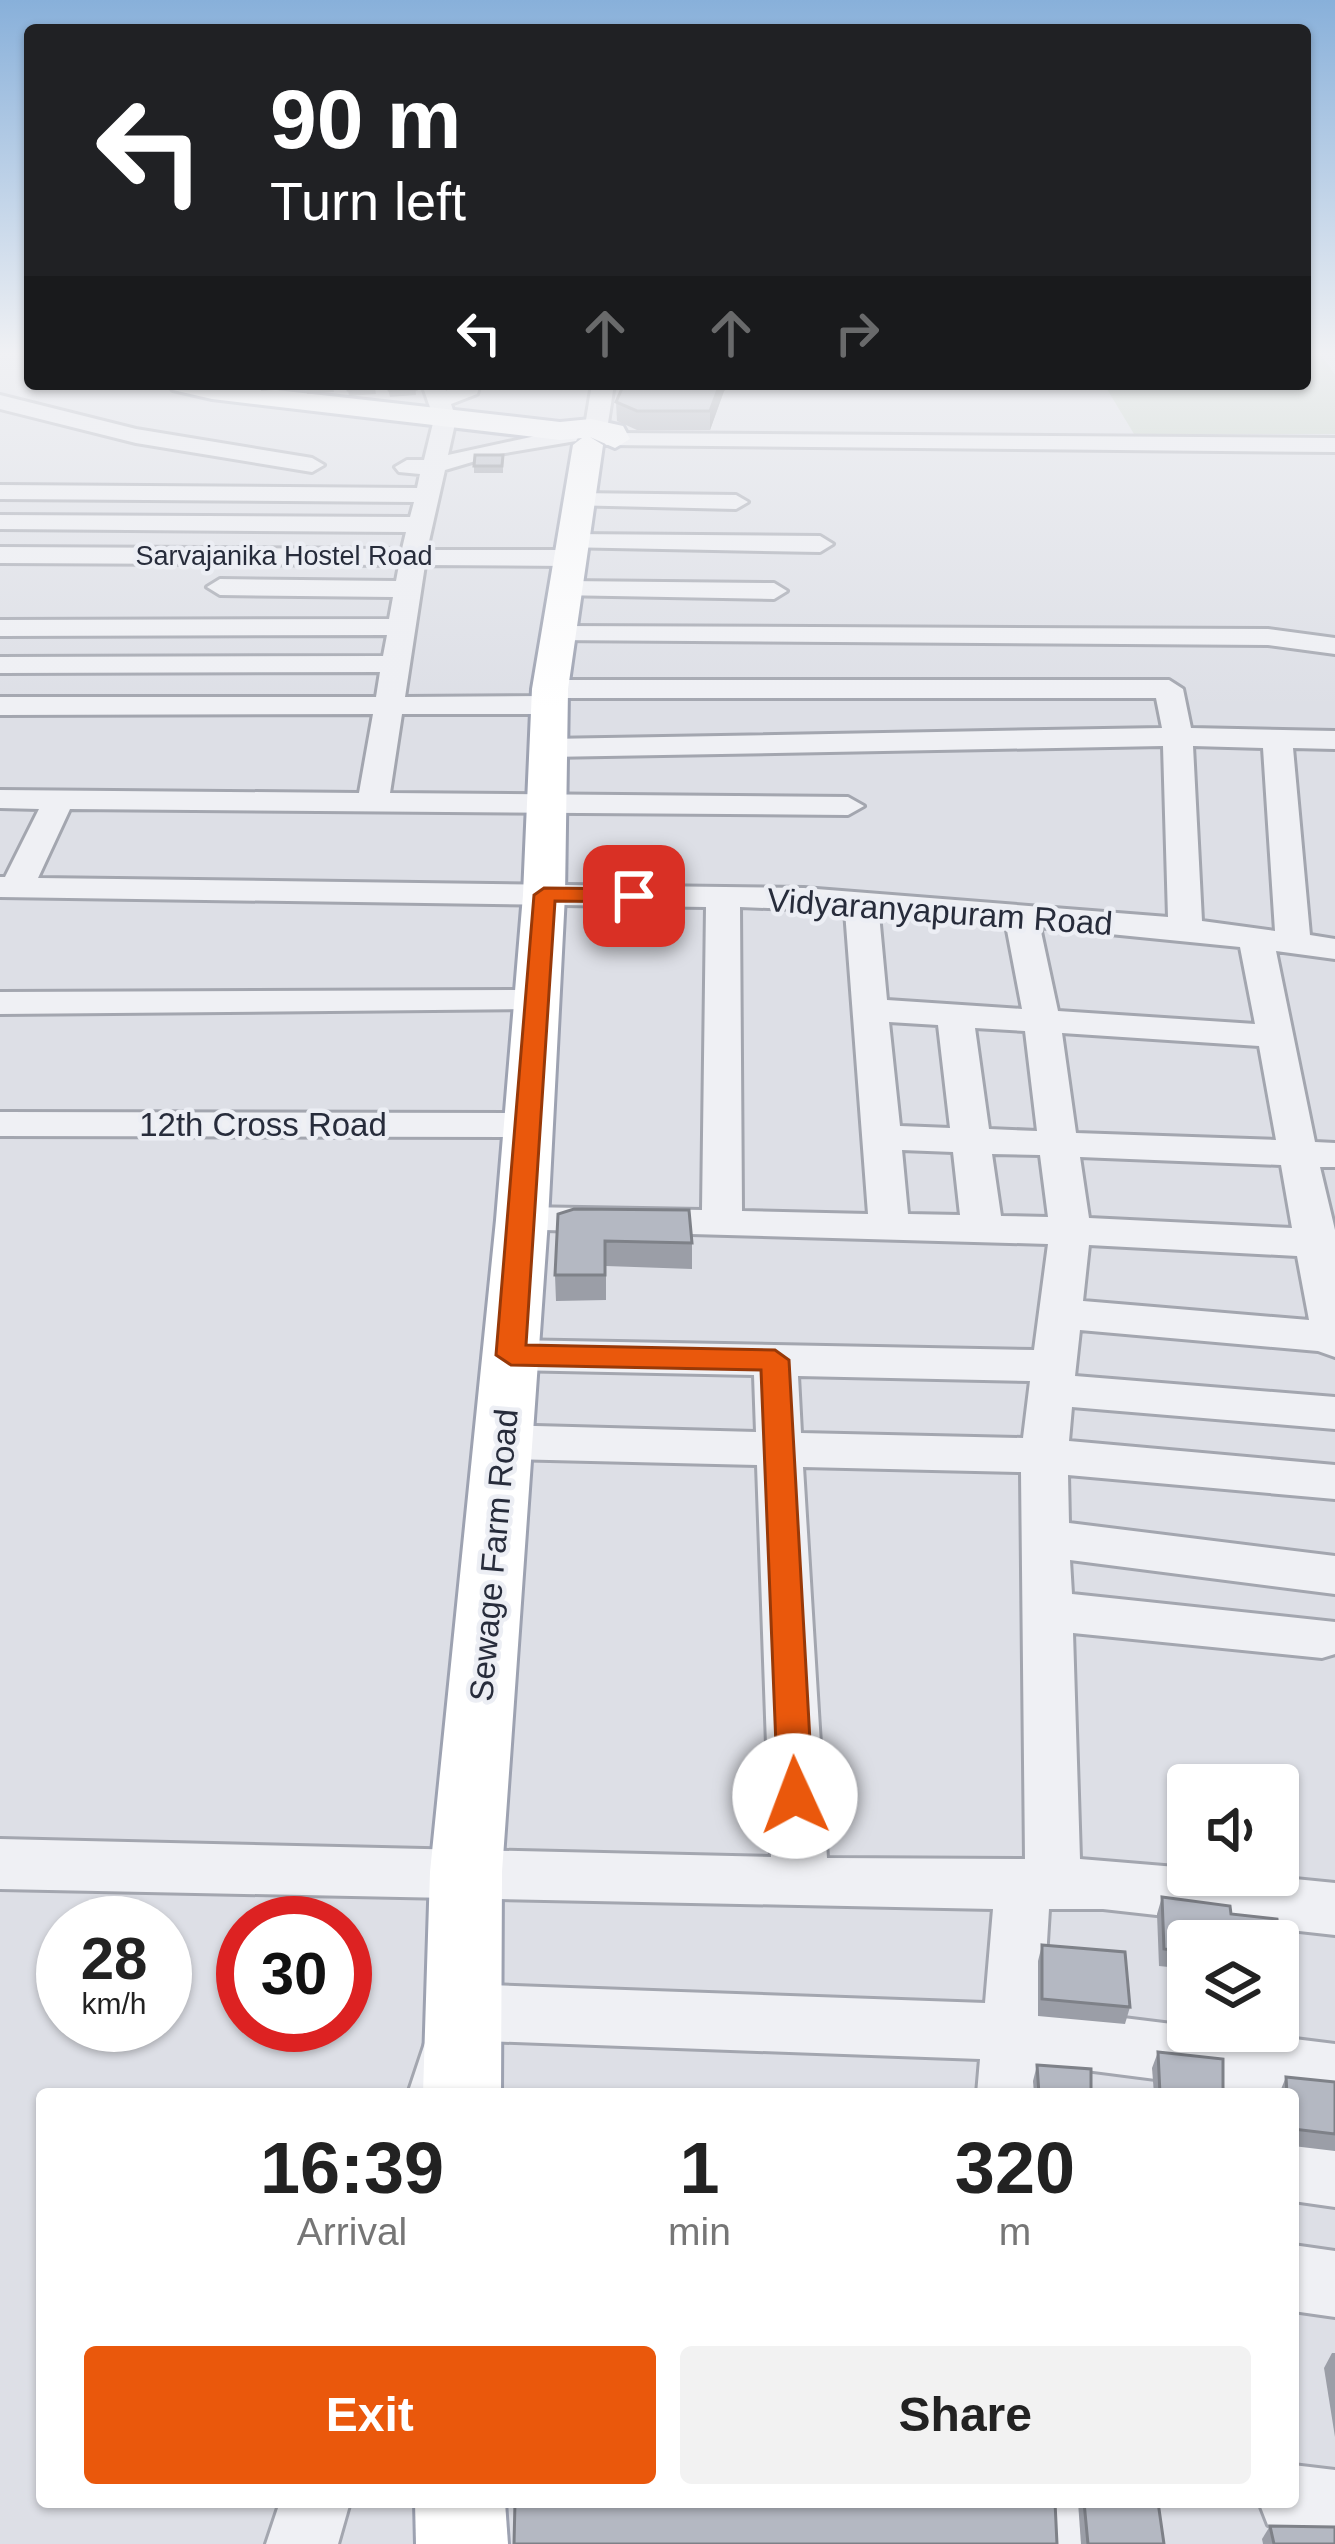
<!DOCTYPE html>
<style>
:root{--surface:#fff;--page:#f2f2f2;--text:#222;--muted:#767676;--accent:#ea580c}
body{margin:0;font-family:Helvetica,sans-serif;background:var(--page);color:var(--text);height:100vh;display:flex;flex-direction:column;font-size:45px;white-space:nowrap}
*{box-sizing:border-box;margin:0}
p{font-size:39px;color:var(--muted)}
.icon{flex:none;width:66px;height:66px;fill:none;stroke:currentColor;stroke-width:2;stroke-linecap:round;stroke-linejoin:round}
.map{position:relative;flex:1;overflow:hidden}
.drawer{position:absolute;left:36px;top:2088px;width:1263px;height:420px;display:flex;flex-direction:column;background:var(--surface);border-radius:12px;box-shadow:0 3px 9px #0004}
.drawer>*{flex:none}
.banner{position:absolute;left:24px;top:24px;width:1287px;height:366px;border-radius:12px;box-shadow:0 3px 9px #0004;background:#202124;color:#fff;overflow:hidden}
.buttons{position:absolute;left:1167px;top:1764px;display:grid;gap:24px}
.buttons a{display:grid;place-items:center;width:132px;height:132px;border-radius:12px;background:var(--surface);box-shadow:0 3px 9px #0004;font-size:60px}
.speed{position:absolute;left:36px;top:1896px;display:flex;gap:24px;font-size:60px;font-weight:700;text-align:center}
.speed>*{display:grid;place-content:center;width:156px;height:156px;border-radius:50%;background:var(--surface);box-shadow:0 3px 9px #0004;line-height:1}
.speed small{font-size:30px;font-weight:400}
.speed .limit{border:18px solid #d22;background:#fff;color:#111}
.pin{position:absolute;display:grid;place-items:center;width:102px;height:102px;color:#fff;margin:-51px;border-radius:24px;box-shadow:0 6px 18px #0006}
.me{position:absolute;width:132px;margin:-66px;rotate:358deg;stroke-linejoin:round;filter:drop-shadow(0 0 9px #0008)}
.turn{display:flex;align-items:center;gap:42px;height:252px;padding:0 48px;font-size:54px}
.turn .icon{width:156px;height:156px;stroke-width:2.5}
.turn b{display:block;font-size:84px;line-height:102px}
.lanes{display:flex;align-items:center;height:114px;padding:0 48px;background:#0003;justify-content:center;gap:60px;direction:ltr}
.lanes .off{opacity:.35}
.eta{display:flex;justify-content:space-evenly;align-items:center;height:204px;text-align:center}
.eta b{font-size:72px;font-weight:800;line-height:84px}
.action{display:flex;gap:24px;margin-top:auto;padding:24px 48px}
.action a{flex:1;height:138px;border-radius:12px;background:var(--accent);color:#fff;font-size:48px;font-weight:800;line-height:138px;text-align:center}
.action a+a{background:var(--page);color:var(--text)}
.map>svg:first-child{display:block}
</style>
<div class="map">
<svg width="1335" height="2544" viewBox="0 0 1335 2544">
<rect width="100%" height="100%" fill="#dddfe6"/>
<polygon fill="#c0cfbe" points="1305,351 1319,351 1335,375 1335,434 1134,434 1104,384 1305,384"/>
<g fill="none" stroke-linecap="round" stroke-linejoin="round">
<defs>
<g id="minor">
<path d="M422 384H444L446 391 458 384H480L477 394 451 404 456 419 448 455 568 429 579 436 576 441 499 454 445 470 427 550H568L581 558 568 566 425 565 405 697 545 696 536 689 550 680H1169L1183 689 1191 728 1335 731V749L1293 748 1310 935 1335 939V959L1276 951 1315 1142 1335 1143V1167H1320L1335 1230V1357L1318 1351 1080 1330 1075 1376 1335 1397V1429L1072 1407 1069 1441 1335 1465V1499L1068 1475 1069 1523 1335 1556V1594L1070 1560 1072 1594 1335 1622V1654L1322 1658 1073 1633 1080 1859 1188 1868V1875H1255L1335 1883V1935L1103 1909H1049L1043 2008 1188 2026V2031H1231L1335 2044V2102L1039 2064 1037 2094H977L980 2059 484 2041 468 2094H408L442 1992 463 1984 985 2003 993 1909 0 1889V1839L771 1857 757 1465 503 1459 487 1454 480 1442 487 1430 503 1425 756 1432 754 1375 511 1370 495 1366 489 1355 495 1344 511 1340 1034 1350 1048 1244 508 1229 502 1220 508 1211 522 1207 702 1210 706 907 0 897V877H5L39 809 0 808V790L359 793 373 714 0 715V697H376L380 672 0 673V657L383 656 387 635 0 636V620L389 619 393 597 220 595 207 587 220 579 396 581 399 565 0 563V547L402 549 406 532 0 529V515L410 517 414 502 0 499V485L417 488 420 474 399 472 395 467 407 460H424L434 419ZM556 698H1156L1162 728 548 739 533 748 548 757 1163 746 1168 917 804 888 38 878 70 809 848 815 864 806 848 797 390 793 402 714H551L565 705ZM1193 746 1263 748 1275 931 1202 921ZM740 907 845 911 868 1214 742 1211ZM879 914 1006 925 1022 1009 887 1000ZM1040 927 1240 947 1255 1024 1058 1011ZM889 1022 938 1025 950 1128 900 1126ZM975 1028 1025 1031 1037 1131 989 1129ZM1062 1033 1259 1046 1276 1140 1076 1133ZM902 1150 953 1152 960 1215 908 1214ZM992 1154 1040 1155 1048 1217 1001 1216ZM1080 1157 1281 1165 1292 1228 1089 1218ZM1089 1245 1297 1256 1309 1320 1083 1301ZM798 1376 1030 1381 1023 1438 801 1433ZM803 1467 1021 1472 1025 1859 827 1858Z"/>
<polygon points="592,384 614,384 608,423 611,428 600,435 585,426"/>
<polygon points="0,395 136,429 312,458 324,465 312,472 136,443 0,409"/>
<polygon points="614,433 1335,438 1335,452 606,445 603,440"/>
<polygon points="576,493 736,495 748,502 736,509 567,505 564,500"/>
<polygon points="570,534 820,536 833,544 820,552 561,547 557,542"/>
<polygon points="566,581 774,583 787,591 774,599 557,595 553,589"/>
<polygon points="558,626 1268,629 1335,638 1335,654 1268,645 548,640 544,634"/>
<polygon points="534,990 547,993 552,1001 547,1009 0,1014 0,992"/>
<polygon points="0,1112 526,1113 540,1117 545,1125 540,1133 526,1137 0,1136"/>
<polygon points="1293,2139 1335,2145 1335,2207 1293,2201"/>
<polygon points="1293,2245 1335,2251 1335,2317 1293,2311"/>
<polygon points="1293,2465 1335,2470 1335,2540 1293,2535 1268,2525 1259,2502 1293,2502"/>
<polygon points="280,2502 350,2502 338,2544 266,2544"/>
<polygon points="1024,2502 1094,2502 1097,2544 1025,2544"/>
</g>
<g id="major">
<polygon points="169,384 224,384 560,422 591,419 623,426 630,439 615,448 590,437 603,445 568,689 565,895 548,1220 502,1872 501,2094 423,2094 430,1872 496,1220 523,895 532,689 573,445 582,438 560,440 212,399 173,390"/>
<polygon points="415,2502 505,2502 508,2544 416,2544"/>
</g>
</defs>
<use href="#minor" stroke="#a3a6af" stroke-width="6"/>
<use href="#major" stroke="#9da2b1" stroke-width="6"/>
<use href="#minor" fill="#eff0f4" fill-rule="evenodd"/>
<use href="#major" fill="#fff" fill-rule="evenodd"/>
</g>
<g fill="#9b9ea7">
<polygon points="260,384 288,384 288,389 261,391"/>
<polygon points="306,384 333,384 334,392 307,394"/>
<polygon points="347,384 374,384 376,394 349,396"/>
<polygon points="415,384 416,395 390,397 388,389"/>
<polygon points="724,391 710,430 637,430 617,421 616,402"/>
<polygon points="503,455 503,473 474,473 474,466"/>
<polygon points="558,1214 692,1243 692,1269 606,1266 606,1300 556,1301 555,1275"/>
<polygon points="1162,1897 1230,1906 1231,1914 1277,1919 1282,1963 1278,1972 1278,1941 1188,1941 1188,1969 1159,1966 1157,1914"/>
<polygon points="1042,1945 1130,2007 1125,2024 1038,2016 1038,1961"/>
<polygon points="1158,2052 1223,2094 1154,2094 1152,2068"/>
<polygon points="1037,2065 1091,2094 1034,2094 1033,2081"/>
<polygon points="1286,2077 1335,2082 1335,2151 1293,2146 1293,2094 1279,2094"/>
<polygon points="1332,2353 1335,2353 1335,2437 1324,2368"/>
<polygon points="1078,2502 1158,2502 1164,2544 1081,2544"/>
<polygon points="1270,2526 1335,2544 1263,2544 1262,2539"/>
</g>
<polygon fill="#7e8188" points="720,384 733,384 724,391 710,430 710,411"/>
<g fill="#b4b8c2" stroke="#7e8188" stroke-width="3">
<polygon points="305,384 333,384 333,386 306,387"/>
<polygon points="347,384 374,384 375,388 348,390"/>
<polygon points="387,384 415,384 416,389 389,390"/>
<polygon points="624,384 720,384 710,411 637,411 616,402"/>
<polygon points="475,455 503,455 502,466 474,466"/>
<polygon points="574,1209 689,1210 692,1243 605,1241 605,1275 555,1275 558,1214"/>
<polygon points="1162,1897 1230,1906 1231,1914 1277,1919 1282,1963 1278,1962 1278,1941 1188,1941 1188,1952 1164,1949"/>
<polygon points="1042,1945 1125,1952 1130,2007 1042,1999"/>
<polygon points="1158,2052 1223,2059 1223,2094 1160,2094"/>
<polygon points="1037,2065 1091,2069 1091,2094 1039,2094"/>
<polygon points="1286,2077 1335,2082 1335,2134 1293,2129 1293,2094 1287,2094"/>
<polygon points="515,2502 1055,2502 1057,2544 514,2544"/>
<polygon points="1084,2502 1158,2502 1164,2544 1088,2544"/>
<polygon points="1270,2526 1335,2527 1335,2544 1274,2544"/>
</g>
<linearGradient id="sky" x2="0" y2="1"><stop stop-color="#88b0da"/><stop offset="0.5" stop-color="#f0f1f4"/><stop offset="1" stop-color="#f0f1f4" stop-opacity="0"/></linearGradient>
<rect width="1335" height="707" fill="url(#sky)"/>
<polygon fill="#ea580c" stroke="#983908" stroke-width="3" points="544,888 634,889 644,896 634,902 555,901 526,1345 775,1350 789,1360 813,1796 808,1807 795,1811 783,1807 778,1796 761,1370 511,1365 496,1355 534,895"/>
<g text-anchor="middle" stroke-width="9" stroke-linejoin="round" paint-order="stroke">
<g font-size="27" fill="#272c3b" stroke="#eceef4">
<text x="284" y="565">Sarvajanika Hostel Road</text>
</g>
<g font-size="33" fill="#272c3b" stroke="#eceef4">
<text transform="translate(940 911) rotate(4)" y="12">Vidyaranyapuram Road</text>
<text x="263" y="1136">12th Cross Road</text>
<text transform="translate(493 1555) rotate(-85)" y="12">Sewage Farm Road</text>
</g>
</g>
</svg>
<div class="buttons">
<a><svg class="icon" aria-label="sound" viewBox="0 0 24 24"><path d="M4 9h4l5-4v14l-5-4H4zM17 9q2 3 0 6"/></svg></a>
<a><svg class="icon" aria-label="layers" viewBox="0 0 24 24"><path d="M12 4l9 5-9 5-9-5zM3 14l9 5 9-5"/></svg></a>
</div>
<div class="speed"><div>28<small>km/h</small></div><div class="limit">30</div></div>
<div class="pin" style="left:634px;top:896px;background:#d93025"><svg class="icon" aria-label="arrive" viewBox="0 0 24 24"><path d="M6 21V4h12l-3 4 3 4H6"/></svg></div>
<svg class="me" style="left:795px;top:1796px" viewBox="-20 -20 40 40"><circle r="19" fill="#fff"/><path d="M0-13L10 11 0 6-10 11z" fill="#ea580c"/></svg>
<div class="banner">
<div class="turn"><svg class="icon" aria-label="left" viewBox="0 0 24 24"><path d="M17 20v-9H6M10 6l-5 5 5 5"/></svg><div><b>90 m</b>Turn left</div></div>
<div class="lanes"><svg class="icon" aria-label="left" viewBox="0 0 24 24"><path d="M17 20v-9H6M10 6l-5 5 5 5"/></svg><svg class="icon off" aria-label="ahead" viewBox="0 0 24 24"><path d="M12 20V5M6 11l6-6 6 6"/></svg><svg class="icon off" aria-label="ahead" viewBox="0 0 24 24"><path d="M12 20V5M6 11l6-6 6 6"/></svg><svg class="icon off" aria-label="right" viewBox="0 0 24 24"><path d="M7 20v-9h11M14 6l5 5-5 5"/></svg></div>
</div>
<section class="drawer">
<div class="eta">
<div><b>16:39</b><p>Arrival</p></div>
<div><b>1</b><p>min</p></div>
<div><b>320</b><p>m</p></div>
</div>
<div class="action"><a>Exit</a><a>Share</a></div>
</section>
</div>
